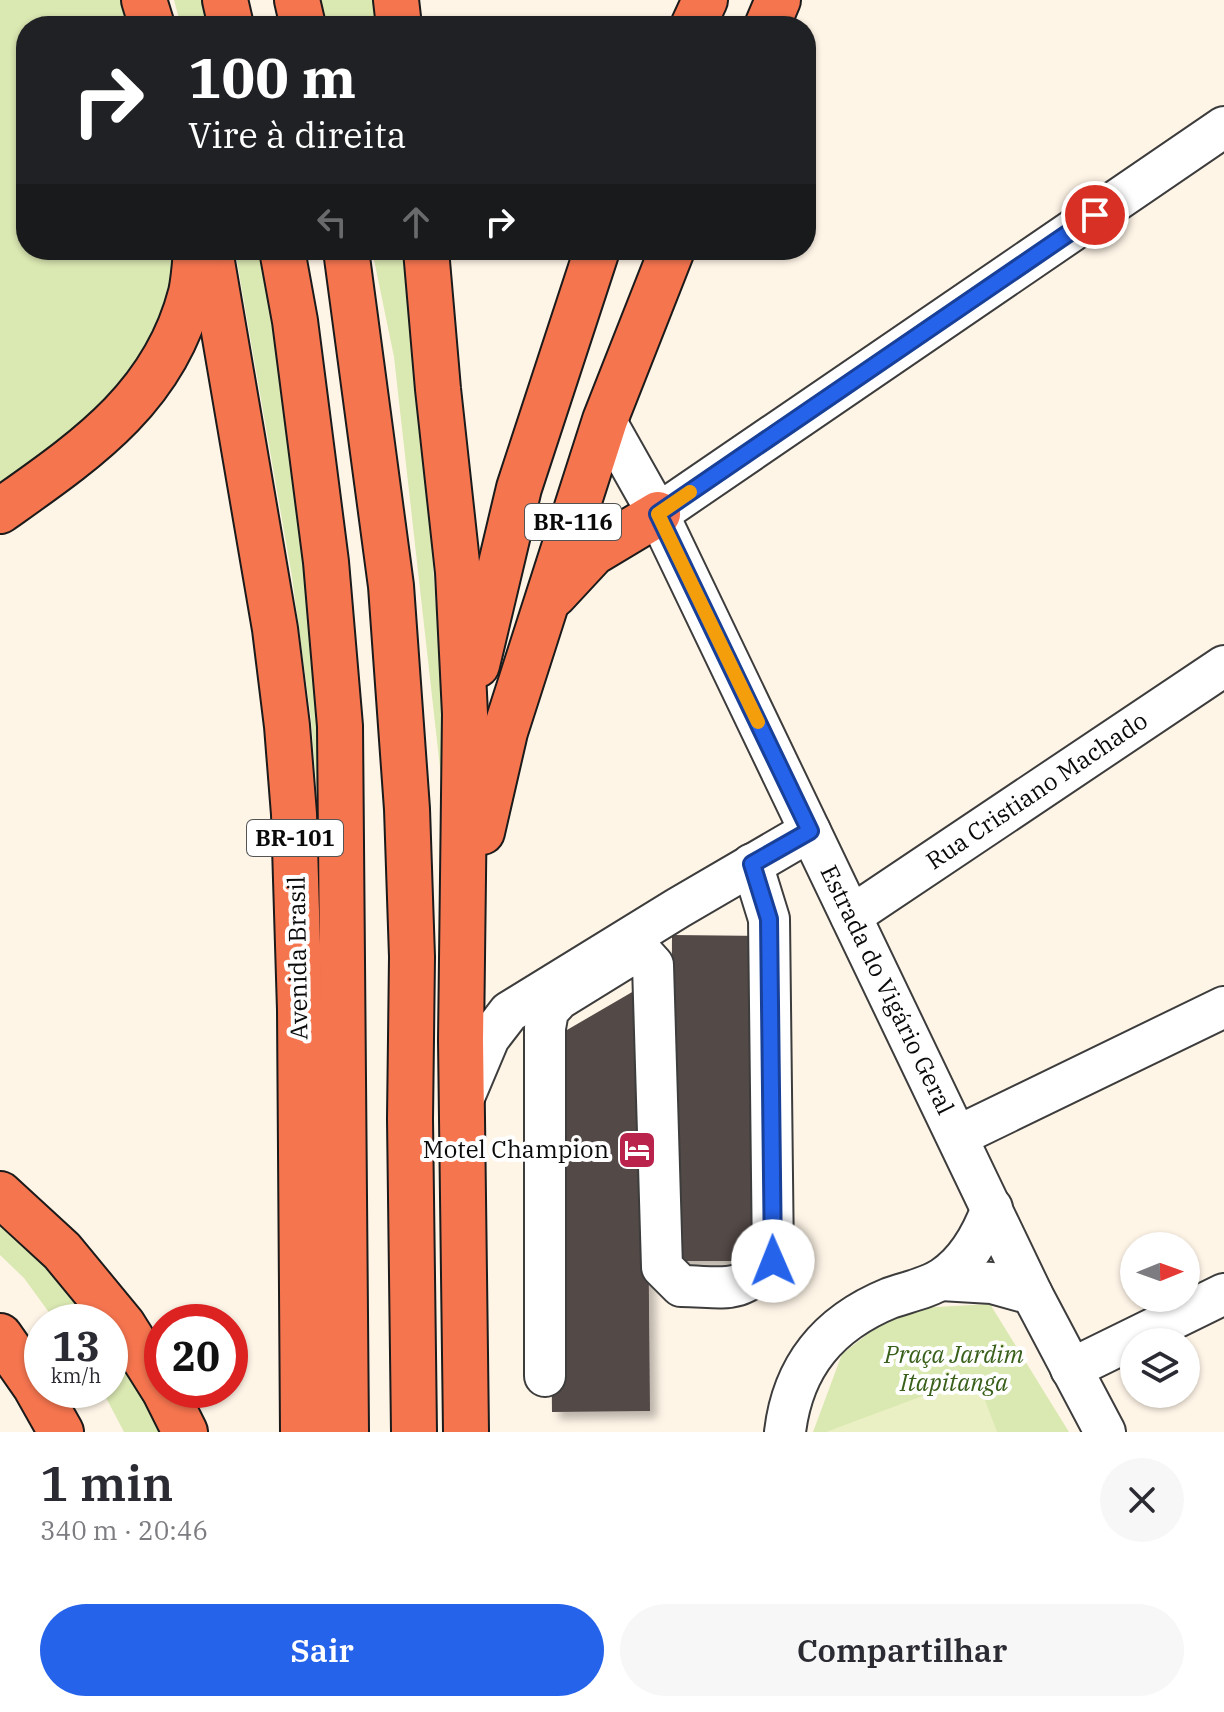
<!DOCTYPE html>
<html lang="pt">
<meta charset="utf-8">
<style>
:root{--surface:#fff;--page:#f7f7f7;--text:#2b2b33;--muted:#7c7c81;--accent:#2563eb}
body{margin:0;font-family:"IBM Plex Serif",serif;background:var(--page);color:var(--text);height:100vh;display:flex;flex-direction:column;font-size:30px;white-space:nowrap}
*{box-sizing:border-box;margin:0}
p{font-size:26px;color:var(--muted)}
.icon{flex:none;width:44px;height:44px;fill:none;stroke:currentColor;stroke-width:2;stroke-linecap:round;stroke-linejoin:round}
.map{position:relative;height:1432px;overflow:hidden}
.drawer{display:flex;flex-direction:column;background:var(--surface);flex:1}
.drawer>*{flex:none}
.banner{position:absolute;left:16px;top:16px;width:800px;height:244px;border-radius:32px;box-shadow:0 2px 6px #0004;background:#202124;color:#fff;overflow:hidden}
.needle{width:52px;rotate:89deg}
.tools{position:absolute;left:1120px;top:1232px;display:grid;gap:16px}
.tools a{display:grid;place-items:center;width:80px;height:80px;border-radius:50%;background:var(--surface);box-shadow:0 2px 6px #0004;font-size:40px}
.speed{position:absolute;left:24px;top:1304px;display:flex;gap:16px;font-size:40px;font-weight:700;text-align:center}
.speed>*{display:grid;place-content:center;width:104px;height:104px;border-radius:50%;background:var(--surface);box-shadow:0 2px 6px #0004;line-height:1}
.speed small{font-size:20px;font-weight:400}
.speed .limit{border:12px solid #d22;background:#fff;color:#111}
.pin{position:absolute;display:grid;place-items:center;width:68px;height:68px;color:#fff;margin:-34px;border:4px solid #fff;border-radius:50%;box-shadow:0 2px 8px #0007}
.me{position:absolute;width:88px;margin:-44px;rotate:359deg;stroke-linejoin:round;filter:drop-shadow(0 0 6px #0008)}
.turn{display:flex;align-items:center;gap:28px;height:168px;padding:0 40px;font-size:36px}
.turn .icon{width:104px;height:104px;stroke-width:2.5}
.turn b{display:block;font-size:56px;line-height:68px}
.lanes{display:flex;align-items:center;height:76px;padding:0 40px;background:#0003;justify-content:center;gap:40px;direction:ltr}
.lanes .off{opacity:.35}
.round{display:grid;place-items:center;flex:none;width:84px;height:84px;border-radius:42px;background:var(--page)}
.summary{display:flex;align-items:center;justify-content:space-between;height:136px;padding:0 40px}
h1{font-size:48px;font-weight:600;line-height:60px}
.primary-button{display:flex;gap:16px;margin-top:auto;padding:16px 40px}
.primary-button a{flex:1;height:92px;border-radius:48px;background:var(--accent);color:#fff;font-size:32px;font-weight:600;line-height:92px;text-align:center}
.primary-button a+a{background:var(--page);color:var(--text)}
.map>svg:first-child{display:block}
</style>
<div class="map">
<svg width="1224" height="1432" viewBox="0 0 1224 1432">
<defs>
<filter id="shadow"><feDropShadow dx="7" dy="7" stdDeviation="4" flood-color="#0004"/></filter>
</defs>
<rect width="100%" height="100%" fill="#fff5e7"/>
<g fill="#dae8b2">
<polygon points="0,0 131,0 139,26 26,26 26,250 176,250 176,272 158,321 135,372 102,411 0,485"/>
<polygon points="174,0 209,0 216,26 181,26"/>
<polygon points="319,0 376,0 379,26 324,26"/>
<polygon points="235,250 274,250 333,748 326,910 311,719 292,577"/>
<polygon points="372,250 411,250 437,622 450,857 394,357"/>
<polygon points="0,1204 90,1291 134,1352 174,1432 124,1432 102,1390 110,1390 110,1322 56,1322 24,1278 0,1255"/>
<polygon points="990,1304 1069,1432 813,1432 842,1354 900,1309"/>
</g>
<polygon fill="#eaefc4" points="976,1376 997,1432 826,1432"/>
<g fill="#524846" filter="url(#shadow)">
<polygon points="672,935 766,936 773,1261 670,1261"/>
<polygon points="646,984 650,1411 552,1412 548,1041"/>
</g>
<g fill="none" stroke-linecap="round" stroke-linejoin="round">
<defs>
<g id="minor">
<polyline points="605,420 658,514 1032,1294 1105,1432"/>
<polyline points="658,514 1224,127"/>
<polyline points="851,916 1224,666"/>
<polyline points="462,1102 489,1038 509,1012 678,908 810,831"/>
<polyline points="958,1136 1224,1007"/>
<polyline points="941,1280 992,1283 1032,1294"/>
<polyline points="1071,1369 1224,1294"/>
<path d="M545 1376V1028L548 1011 559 999 627 957 644 955 653 965 662 1267 681 1286C728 1287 737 1295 773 1261L769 919 752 864"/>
<path d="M785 1432C793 1365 829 1323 890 1298 907 1292 928 1288 943 1278 967 1262 982 1235 992 1208"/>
</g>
<g id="highway">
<polyline points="144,0 152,26"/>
<polyline points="225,0 231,26"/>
<polyline points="297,0 303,26"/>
<polyline points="396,0 399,26"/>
<polyline points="693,26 705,0"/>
<polyline points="767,26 778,0"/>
<polyline points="210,250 275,629 287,726 294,814 300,1010 303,1432"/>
<polyline points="282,250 295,321 326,562 340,726 346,1432"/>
<polyline points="346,250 391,586 407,809 412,957 410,1119 414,1432"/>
<polyline points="426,250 438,389 458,572 465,714 461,1040 466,1432"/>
<path d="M0 511C83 452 164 399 191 293 194 279 195 264 196 250"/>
<polyline points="554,595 593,553 658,514"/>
<polyline points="477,665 519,488 597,250"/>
<polyline points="482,832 505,732 605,420 672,250"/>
<polyline points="0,1194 62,1251 123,1325 162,1387"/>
<polyline points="0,1336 35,1386 61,1432"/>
<polyline points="164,1390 185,1432"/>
</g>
</defs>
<use href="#minor" stroke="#3d3d3d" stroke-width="44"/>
<use href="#highway" stroke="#1b1b1b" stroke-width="48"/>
<use href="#minor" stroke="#fff" stroke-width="40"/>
<use href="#highway" stroke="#f5754f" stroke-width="44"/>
</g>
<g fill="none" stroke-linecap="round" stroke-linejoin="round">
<defs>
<polyline id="route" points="773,1261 769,919 752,864 810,831 658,514 1095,215"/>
</defs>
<use href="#route" stroke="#184099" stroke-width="20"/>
<use href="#route" stroke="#2563eb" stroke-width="14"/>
<polyline stroke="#f59e0b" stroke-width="14" points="690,492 658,514 758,722"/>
</g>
<defs>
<symbol id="hotel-square" viewBox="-11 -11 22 22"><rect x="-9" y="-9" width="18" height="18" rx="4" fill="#b9234c" stroke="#fff"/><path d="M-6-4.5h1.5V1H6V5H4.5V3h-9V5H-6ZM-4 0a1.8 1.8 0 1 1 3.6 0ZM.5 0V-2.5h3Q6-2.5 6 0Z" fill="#fff"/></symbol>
</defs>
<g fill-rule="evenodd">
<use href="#hotel-square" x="615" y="1128" width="44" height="44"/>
</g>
<g text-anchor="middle" stroke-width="8" stroke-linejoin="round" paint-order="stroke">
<g fill="#fff" stroke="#545454" stroke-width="2">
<rect x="525" y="504" width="96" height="36" rx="6"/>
<rect x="247" y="820" width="96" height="36" rx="6"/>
</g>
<g font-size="22" font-weight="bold" fill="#0a0a0a">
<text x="573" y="530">BR-116</text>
<text x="295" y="846">BR-101</text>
</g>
<g font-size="24" fill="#0a0a0a" stroke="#fff">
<text transform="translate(1037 791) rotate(-34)" y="8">Rua Cristiano Machado</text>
<text transform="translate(298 958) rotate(-91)" y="8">Avenida Brasil</text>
<text transform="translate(887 990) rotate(64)" y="8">Estrada do Vigário Geral</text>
</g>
<g font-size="24" fill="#0a0a0a" stroke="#fff" text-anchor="end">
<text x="609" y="1158">Motel Champion</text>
</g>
<g font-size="24" font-style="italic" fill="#39601b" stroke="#fff">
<text x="954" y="1363">Praça Jardim<tspan x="954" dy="28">Itapitanga</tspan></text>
</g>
</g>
</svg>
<div class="tools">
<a><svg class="needle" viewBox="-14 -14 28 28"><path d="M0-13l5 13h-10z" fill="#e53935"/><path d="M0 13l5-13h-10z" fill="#7c7c81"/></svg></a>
<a><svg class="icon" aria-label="layers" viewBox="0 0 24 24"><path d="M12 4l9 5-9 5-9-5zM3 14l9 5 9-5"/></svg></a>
</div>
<div class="speed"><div>13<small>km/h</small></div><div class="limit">20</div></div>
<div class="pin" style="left:1095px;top:215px;background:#d93025"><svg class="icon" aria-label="arrive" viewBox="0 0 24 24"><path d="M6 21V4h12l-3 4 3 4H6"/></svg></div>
<svg class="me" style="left:773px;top:1261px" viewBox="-20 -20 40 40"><circle r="19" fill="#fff"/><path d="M0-13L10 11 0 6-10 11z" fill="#2563eb"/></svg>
<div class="banner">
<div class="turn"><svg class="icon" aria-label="right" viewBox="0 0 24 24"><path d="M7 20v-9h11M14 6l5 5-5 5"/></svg><div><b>100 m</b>Vire à direita</div></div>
<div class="lanes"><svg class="icon off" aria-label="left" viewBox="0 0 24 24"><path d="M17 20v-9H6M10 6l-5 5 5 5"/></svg><svg class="icon off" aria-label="ahead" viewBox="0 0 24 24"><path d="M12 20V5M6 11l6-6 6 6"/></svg><svg class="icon" aria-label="right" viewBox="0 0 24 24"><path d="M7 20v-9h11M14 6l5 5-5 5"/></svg></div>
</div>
</div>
<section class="drawer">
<div class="summary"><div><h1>1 min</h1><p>340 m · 20:46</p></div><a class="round"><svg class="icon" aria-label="close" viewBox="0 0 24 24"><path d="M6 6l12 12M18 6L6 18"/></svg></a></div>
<div class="primary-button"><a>Sair</a><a>Compartilhar</a></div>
</section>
